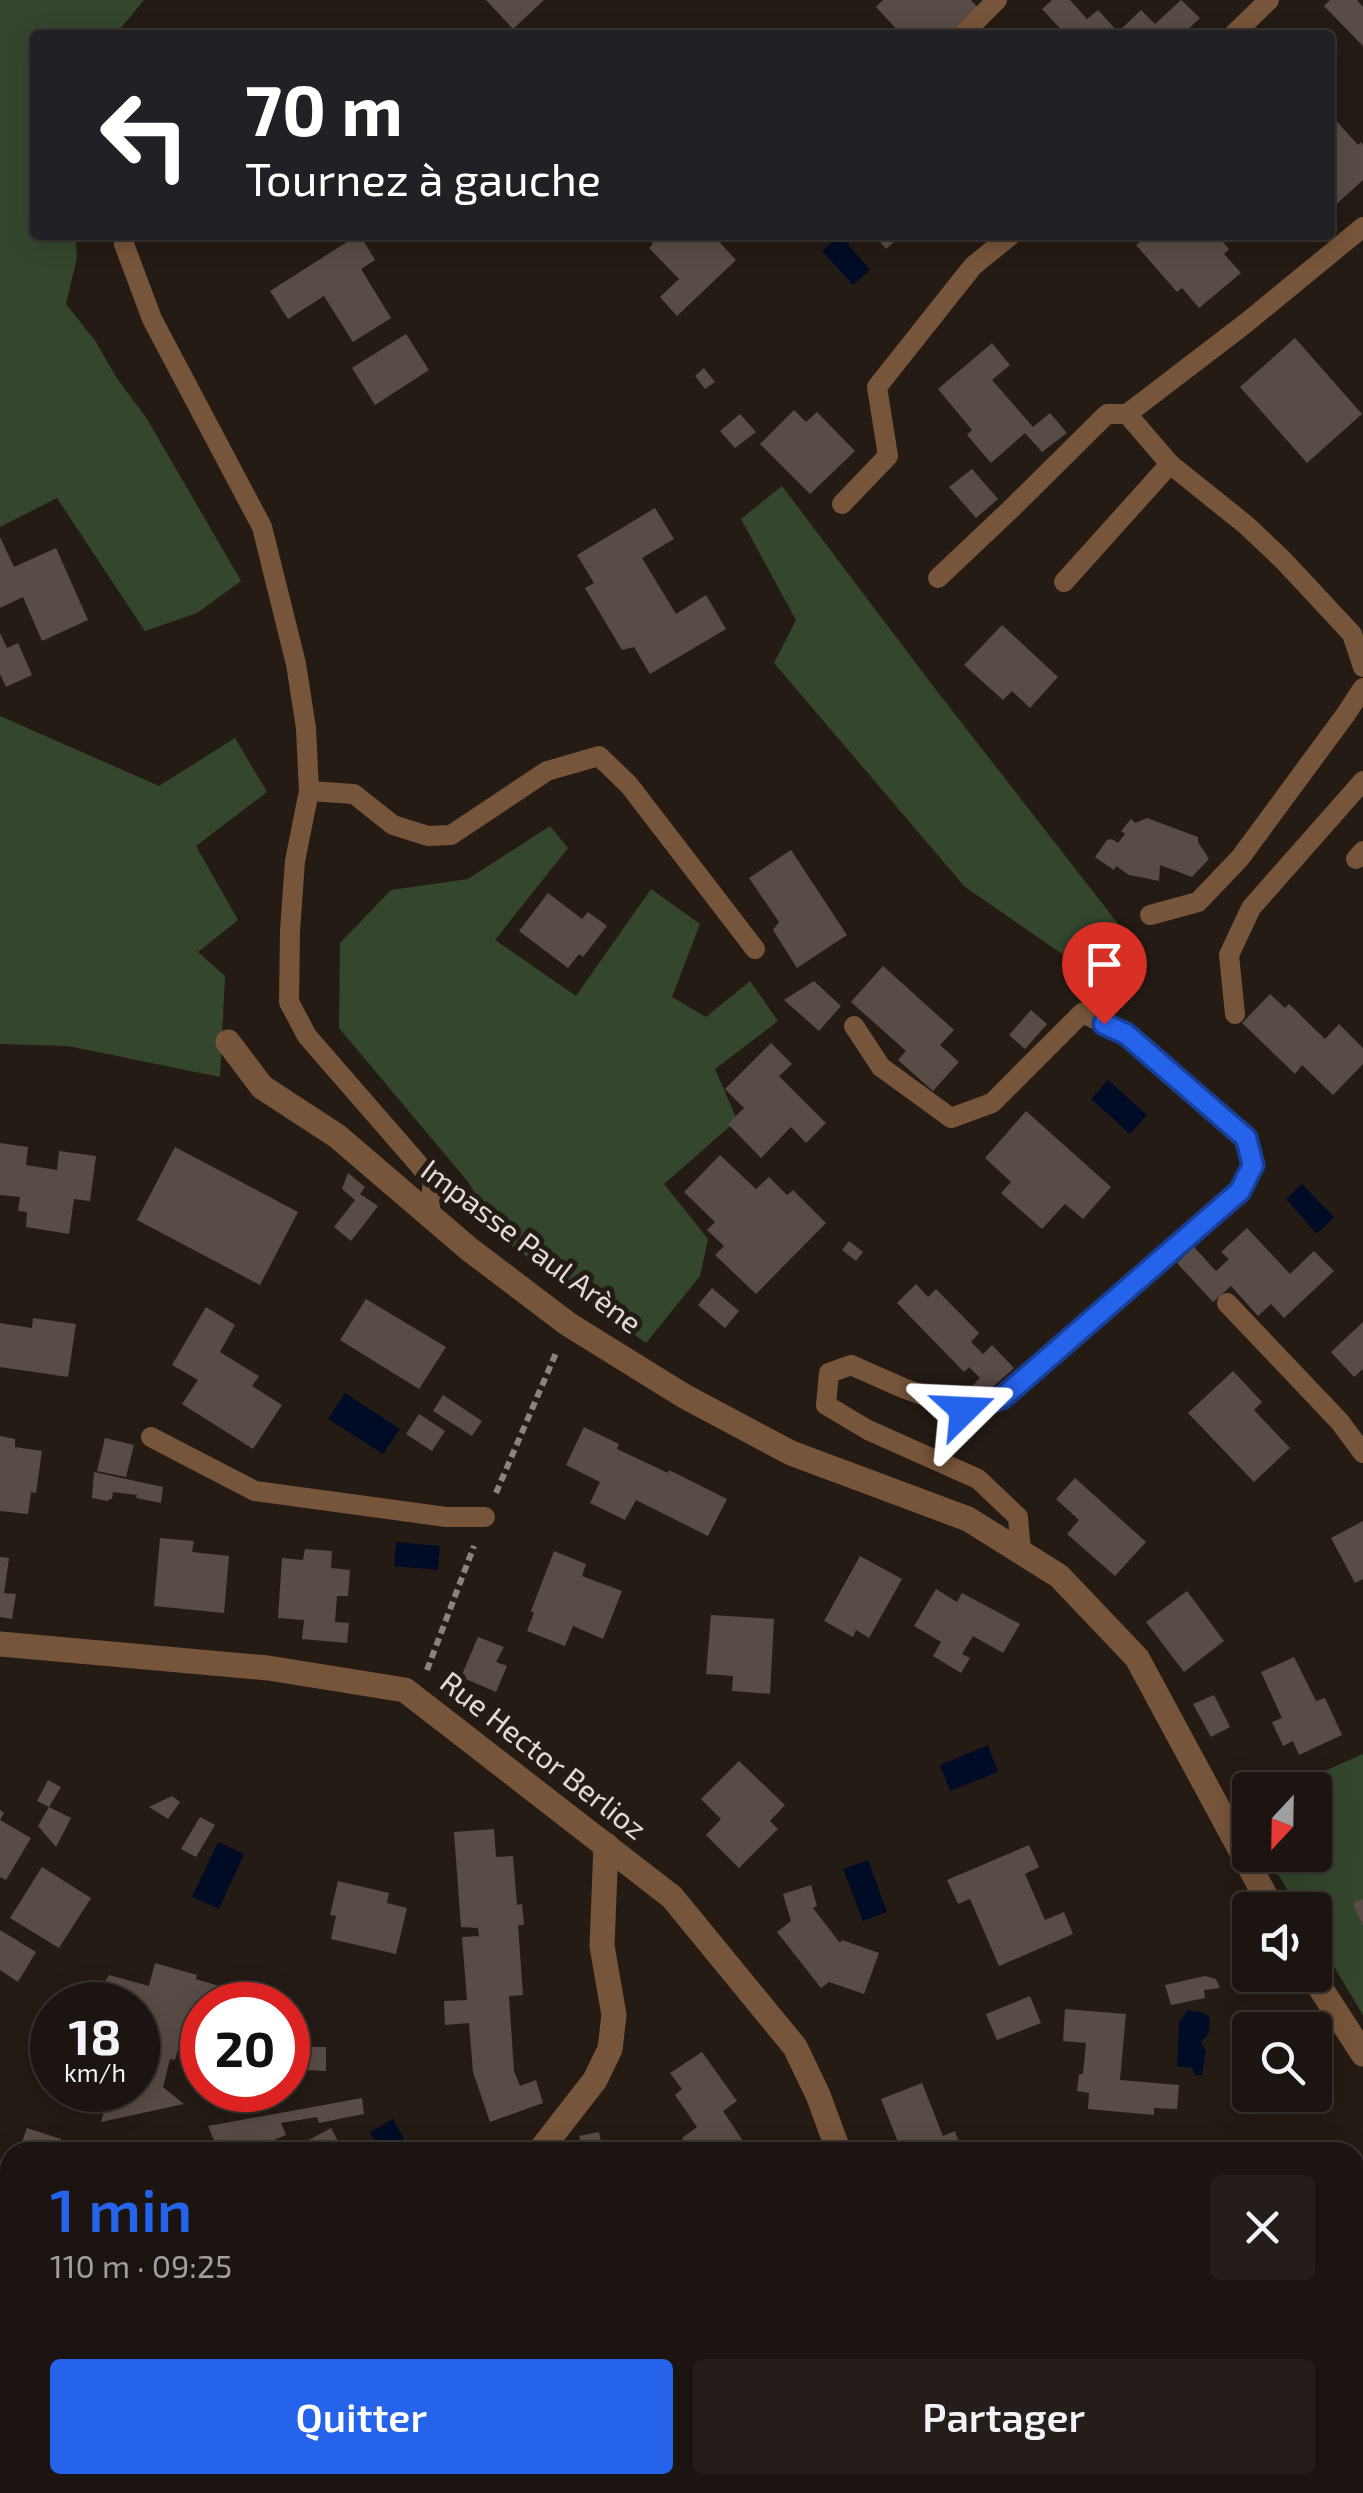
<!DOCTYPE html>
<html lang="fr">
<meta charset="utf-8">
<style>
:root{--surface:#1c1410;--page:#251d19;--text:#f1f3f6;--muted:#a09e9f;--line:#3a3330;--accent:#2563eb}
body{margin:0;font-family:"Exo 2",sans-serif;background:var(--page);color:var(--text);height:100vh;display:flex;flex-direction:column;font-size:38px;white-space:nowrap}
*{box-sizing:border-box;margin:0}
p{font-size:32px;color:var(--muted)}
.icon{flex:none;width:55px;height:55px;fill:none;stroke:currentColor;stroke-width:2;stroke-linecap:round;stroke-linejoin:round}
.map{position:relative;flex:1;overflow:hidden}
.details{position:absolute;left:0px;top:2142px;width:1365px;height:352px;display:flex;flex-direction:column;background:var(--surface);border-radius:30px 30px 0 0;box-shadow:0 5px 25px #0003,0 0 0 2px var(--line)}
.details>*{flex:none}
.guide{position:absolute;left:30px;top:30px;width:1305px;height:210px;border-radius:10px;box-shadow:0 5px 25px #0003,0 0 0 2px var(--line);background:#202124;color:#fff;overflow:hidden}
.needle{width:65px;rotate:202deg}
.buttons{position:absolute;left:1232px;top:1772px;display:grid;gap:20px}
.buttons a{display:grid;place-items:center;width:100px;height:100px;border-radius:10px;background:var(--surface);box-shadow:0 5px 25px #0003,0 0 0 2px var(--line);font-size:50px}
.speed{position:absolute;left:30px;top:1982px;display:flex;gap:20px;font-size:50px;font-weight:700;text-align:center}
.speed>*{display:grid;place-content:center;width:130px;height:130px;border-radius:50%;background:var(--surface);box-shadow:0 5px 25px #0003,0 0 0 2px var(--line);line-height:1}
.speed small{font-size:25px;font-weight:400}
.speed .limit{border:15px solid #d22;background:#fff;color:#111}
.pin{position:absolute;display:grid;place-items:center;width:85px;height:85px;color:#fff;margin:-102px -42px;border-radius:50% 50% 50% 0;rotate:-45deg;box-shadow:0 0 10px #0007}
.pin .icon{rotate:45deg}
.me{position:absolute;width:110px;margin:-55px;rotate:69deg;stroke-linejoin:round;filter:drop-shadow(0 0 8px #0008)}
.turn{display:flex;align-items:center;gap:35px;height:210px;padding:0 50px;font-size:45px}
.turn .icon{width:130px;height:130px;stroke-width:2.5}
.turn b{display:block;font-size:70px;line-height:85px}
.round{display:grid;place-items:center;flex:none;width:105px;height:105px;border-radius:10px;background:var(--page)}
.head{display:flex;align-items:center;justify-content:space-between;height:170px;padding:0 50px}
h1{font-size:60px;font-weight:600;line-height:75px;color:var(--accent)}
.cta{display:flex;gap:20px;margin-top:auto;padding:20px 50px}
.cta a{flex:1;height:115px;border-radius:10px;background:var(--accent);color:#fff;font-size:40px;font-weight:600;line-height:115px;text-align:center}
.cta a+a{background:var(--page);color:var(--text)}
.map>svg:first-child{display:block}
</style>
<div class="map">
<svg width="1363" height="2493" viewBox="0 0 1363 2493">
<rect width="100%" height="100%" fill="#251b15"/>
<g fill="#34472e">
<polygon points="0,0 144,0 115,35 35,35 35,235 75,235 77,257 66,304 96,342 116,377 147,419 241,581 197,613 145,631 57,498 0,527"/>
<polygon points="782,486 933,686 1133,943 1091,974 965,887 774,663 796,620 741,519"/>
<polygon points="0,716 159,786 235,738 267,792 196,846 238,920 198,952 225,976 220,1077 68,1046 0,1044"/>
<polygon points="550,826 568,848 495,940 576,996 651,889 700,924 672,997 706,1017 750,981 778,1021 715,1069 737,1120 664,1184 708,1239 700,1276 646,1343 502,1239 469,1183 339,1028 340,943 391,890 468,879"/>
<polygon points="1363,1754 1363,2015 1315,1935 1315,1910 1300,1910 1266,1855 1315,1855 1315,1790 1282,1790"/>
</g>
<g fill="#000c26">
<polygon points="840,235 870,270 853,285 822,251"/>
<polygon points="1108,1080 1147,1115 1130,1134 1091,1099"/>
<polygon points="1302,1184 1334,1217 1317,1234 1286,1199"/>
<polygon points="345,1393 400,1429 383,1454 328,1419"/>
<polygon points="396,1542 440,1546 438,1570 394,1566"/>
<polygon points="988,1745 998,1772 950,1791 940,1765"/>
<polygon points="218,1842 244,1854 219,1909 192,1897"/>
<polygon points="868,1860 887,1912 863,1921 843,1869"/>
<polygon points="1188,2010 1205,2013 1210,2018 1209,2033 1201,2042 1206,2051 1202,2075 1195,2075 1192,2068 1177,2066 1179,2022"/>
<polygon points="393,2119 411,2152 381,2152 370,2132"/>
</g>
<g fill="#584c46">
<polygon points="486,0 544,0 513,29"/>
<polygon points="883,0 971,0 977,7 947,35 902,35 876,7"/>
<polygon points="1052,0 1070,0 1087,19 1098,10 1118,32 1141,10 1155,24 1181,0 1200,18 1182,35 1066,35 1042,9"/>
<polygon points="1330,0 1357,0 1363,7 1363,46 1324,6"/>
<polygon points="1330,114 1358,145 1361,142 1363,145 1363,180 1330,210"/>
<polygon points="358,235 360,235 375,260 361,269 391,318 353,342 324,296 288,319 270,291"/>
<polygon points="645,235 713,235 736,260 677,316 660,297 679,279 649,248 653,244"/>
<polygon points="874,235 902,235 886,249"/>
<polygon points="1149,235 1217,235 1229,249 1224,254 1241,273 1199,308 1182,288 1177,292 1136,245"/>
<polygon points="406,334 429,370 375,405 352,368"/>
<polygon points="1295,338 1362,414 1307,463 1240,387"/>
<polygon points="992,343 1010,365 992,380 1033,427 1050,413 1067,433 1042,452 1025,433 991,463 967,435 972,430 938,389"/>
<polygon points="704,368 715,382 705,389 695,376"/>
<polygon points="794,410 806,422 817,412 855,451 810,494 760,444"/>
<polygon points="740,414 756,432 735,448 720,431"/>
<polygon points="972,469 998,499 976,518 949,487"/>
<polygon points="655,508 674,539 642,558 676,614 706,595 726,629 650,674 634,647 622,650 585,588 594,583 577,555"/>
<polygon points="0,537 14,567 56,548 88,620 42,641 23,597 0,608"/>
<polygon points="1002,625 1058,677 1030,708 1012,691 1003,700 964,665"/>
<polygon points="0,633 7,648 18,643 32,675 6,687 0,674"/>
<polygon points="1147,818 1198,837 1198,842 1209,859 1192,877 1160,865 1159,881 1129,875 1116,866 1114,870 1095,857 1107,840 1112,839 1118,843 1125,834 1121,831 1131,819 1135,823"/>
<polygon points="791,850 847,935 797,968 773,930 779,922 749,878"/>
<polygon points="548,893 582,919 588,912 607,926 583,957 579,954 568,968 519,931"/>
<polygon points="883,966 954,1030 940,1045 959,1062 933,1091 898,1060 906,1051 851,1002"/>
<polygon points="814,981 841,1006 819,1031 784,1000"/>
<polygon points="1270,994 1285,1008 1289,1004 1325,1039 1339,1024 1363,1048 1363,1064 1333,1095 1302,1065 1295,1074 1242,1023"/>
<polygon points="1031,1010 1047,1024 1025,1049 1009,1035"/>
<polygon points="771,1043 792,1064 779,1076 826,1123 806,1143 791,1127 761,1158 728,1124 744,1108 725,1089"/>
<polygon points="1026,1111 1111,1187 1083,1219 1065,1204 1042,1229 1001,1193 1011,1182 985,1158"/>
<polygon points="0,1143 28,1147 26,1165 57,1170 59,1151 96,1156 90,1201 74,1199 69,1234 26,1227 27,1212 18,1211 20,1197 0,1195"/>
<polygon points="175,1147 298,1212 260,1285 137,1220"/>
<polygon points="720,1155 756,1189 769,1177 787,1195 793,1190 826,1223 756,1294 715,1255 724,1246 707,1230 715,1222 684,1192"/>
<polygon points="348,1173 365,1187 360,1194 378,1206 351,1241 334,1227 355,1200 342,1189"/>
<polygon points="1247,1228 1290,1274 1314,1251 1334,1271 1284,1318 1271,1304 1258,1316 1231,1286 1213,1302 1177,1263 1194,1247 1216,1271 1229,1259 1221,1252"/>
<polygon points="849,1241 863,1252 856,1261 842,1250"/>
<polygon points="916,1284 928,1297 936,1289 979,1333 971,1342 983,1354 992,1345 1014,1368 985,1394 979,1396 964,1394 980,1378 969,1367 964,1372 897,1303"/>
<polygon points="712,1288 739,1311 725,1328 698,1305"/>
<polygon points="366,1299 446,1347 419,1389 340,1340"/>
<polygon points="206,1307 235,1325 220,1352 259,1376 252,1386 282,1405 253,1449 182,1404 198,1380 172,1365"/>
<polygon points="33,1318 76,1324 68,1377 0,1367 0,1323 32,1328"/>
<polygon points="1363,1322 1363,1369 1354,1377 1331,1352"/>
<polygon points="1233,1371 1262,1402 1254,1410 1290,1448 1254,1482 1188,1413"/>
<polygon points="443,1395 482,1421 472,1436 433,1411"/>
<polygon points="419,1414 445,1431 432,1451 406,1434"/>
<polygon points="584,1427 619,1444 617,1449 668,1473 669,1470 727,1499 708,1536 636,1500 625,1520 590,1503 600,1482 566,1465"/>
<polygon points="0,1436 15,1439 15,1447 42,1451 36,1493 31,1492 28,1514 0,1511"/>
<polygon points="105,1438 134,1445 126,1477 97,1471"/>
<polygon points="94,1472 163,1487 161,1503 136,1498 137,1495 113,1492 112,1499 109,1499 108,1501 92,1498"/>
<polygon points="1075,1478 1146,1542 1115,1576 1067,1534 1079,1520 1056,1499"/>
<polygon points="1363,1521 1363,1579 1355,1583 1331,1538"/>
<polygon points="160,1538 194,1541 192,1552 229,1556 224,1613 154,1606"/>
<polygon points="305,1549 332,1551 331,1568 350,1570 348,1596 337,1596 335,1622 349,1623 347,1643 302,1639 304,1620 278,1618 282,1558 303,1560"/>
<polygon points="554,1551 586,1564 582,1576 622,1591 603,1639 573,1626 565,1646 527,1631 534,1613 531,1611"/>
<polygon points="860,1556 902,1579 869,1638 856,1630 853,1637 824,1621"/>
<polygon points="0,1557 9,1558 4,1593 16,1594 12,1619 0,1617"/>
<polygon points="936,1589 957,1602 962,1593 1020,1624 1003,1653 973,1636 962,1654 970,1658 961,1673 933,1656 941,1642 914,1626"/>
<polygon points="1187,1591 1224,1641 1184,1672 1146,1622"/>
<polygon points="711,1615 774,1619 770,1694 732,1691 733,1676 706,1674"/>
<polygon points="478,1637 504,1647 496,1662 507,1666 496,1692 461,1677"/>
<polygon points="1294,1657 1316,1701 1325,1698 1342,1735 1299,1755 1293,1741 1283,1746 1272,1722 1282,1718 1261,1672"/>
<polygon points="1214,1695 1230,1727 1211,1737 1193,1704"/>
<polygon points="739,1761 785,1805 770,1821 778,1829 739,1868 706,1835 721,1819 701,1799"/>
<polygon points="48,1780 61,1787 49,1807 37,1801"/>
<polygon points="172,1796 180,1802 168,1819 149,1807"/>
<polygon points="49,1807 71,1818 56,1847 38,1826"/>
<polygon points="0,1810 4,1813 0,1820 31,1838 6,1880 0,1877"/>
<polygon points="200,1817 215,1825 196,1857 181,1849"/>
<polygon points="494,1829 496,1857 513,1856 517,1905 522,1904 524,1925 518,1925 523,1995 509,1996 514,2071 520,2086 536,2080 543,2103 490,2122 473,2072 469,2023 445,2025 444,2001 467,2000 462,1937 479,1936 478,1928 461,1927 454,1832"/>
<polygon points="1029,1845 1039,1867 1025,1874 1045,1920 1064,1912 1073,1934 999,1966 970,1899 958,1904 947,1880"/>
<polygon points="42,1867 91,1898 59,1948 10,1918"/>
<polygon points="338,1881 389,1893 387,1903 407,1908 396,1954 331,1939 336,1916 330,1915"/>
<polygon points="811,1885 817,1906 813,1908 840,1943 842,1940 879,1953 864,1994 829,1982 821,1988 777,1932 791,1921 783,1894"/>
<polygon points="1363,1899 1363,1926 1353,1903"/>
<polygon points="0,1930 36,1952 18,1982 0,1970"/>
<polygon points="155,1963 197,1975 196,1979 239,1992 235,2005 202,2005 202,2041 182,2035 175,2060 170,2059 163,2087 184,2104 101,2122 110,2090 138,2090 138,2005 92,2005 109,1975 149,1986"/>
<polygon points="1205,1976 1216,1979 1220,1988 1204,1990 1205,1998 1171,2005 1165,1985"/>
<polygon points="1030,1996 1041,2023 997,2040 986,2014"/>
<polygon points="1065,2009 1126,2014 1120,2080 1179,2085 1177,2109 1154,2108 1154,2115 1088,2109 1089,2093 1077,2091 1079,2074 1083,2074 1086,2043 1063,2041"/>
<polygon points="303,2047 326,2047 326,2071 302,2070"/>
<polygon points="702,2052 737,2101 723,2111 743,2141 726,2152 692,2152 682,2138 697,2127 675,2095 682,2089 670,2073"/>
<polygon points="922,2083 943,2136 955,2131 962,2151 969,2148 971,2152 902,2152 881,2099"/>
<polygon points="362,2098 364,2114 319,2123 317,2117 281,2123 286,2135 245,2152 219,2152 208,2126"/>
<polygon points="27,2128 61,2139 57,2152 22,2142"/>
<polygon points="331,2128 344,2152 294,2152 292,2149"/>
<polygon points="599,2132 602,2146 583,2149 579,2136"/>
<polygon points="1363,2319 1363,2378 1355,2366 1355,2324"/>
<polygon points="10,2449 10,2485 30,2485 18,2493 0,2493 0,2455"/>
<polygon points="266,2485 348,2485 352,2493 269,2493"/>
<polygon points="522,2485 562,2485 565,2493 521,2493 520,2490 524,2489"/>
<polygon points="852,2485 913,2485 916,2493 844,2493 843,2489"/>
</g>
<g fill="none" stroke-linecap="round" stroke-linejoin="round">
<g stroke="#8c837e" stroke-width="6" stroke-dasharray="8 5" stroke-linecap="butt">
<polyline points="496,1493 556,1353"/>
<polyline points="427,1670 474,1546"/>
</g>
<g stroke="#77553a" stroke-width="20">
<polyline points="962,35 997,0"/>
<polyline points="1233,35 1269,0"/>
<polyline points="124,244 152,319 262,527 296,664 306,728 309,791 295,861 290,931 289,1002 307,1036 433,1181 429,1215"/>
<polyline points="1170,464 1246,525 1283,560 1352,634 1363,667"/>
<polyline points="842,504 888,456 877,387 973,266 1011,235"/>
<polyline points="938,578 1010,510 1107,414 1127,414"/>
<polyline points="1064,582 1170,464 1127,414 1246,323 1363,227"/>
<polyline points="309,791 354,794 393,825 428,836 451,835 547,771 599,756 629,785 755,949"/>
<polyline points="1356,859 1363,851"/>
<polyline points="1150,915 1198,902 1240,858 1346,714 1363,688"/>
<polyline points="1235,1014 1229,955 1251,908 1363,781"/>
<polyline points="854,1026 881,1067 951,1118 992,1103 1082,1013 1127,1034 1246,1138 1253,1165 1240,1191 1002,1398 964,1410 903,1388 851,1365 829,1373 826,1405 868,1430 978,1479 1018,1517 1021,1552"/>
<polyline points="1227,1303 1340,1422 1363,1453"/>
<polyline points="151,1437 255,1491 446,1517 485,1517"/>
<polyline points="1355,2278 1363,2275"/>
<polyline points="71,2493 71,2488"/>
</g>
<g stroke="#77553a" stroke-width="25">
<polyline points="228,1042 262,1087 337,1136 469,1249 568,1324 684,1396 791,1453 968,1519 1059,1576 1137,1658 1273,1910"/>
<polyline points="0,1644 268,1668 405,1690 672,1897 795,2047 818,2095 839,2152"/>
<polyline points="1312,1975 1363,2054"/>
<polyline points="539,2152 595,2080 610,2049 614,2015 602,1946 606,1845"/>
<polyline points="434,2485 438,2493"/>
<polyline points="959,2485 962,2493"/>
</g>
</g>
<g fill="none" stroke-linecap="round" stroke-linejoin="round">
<defs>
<polyline id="route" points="964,1410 1002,1398 1240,1191 1253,1165 1246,1138 1126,1034 1104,1024"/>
</defs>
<use href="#route" stroke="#184099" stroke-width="25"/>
<use href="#route" stroke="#2563eb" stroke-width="18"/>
</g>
<g text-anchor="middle" stroke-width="10" stroke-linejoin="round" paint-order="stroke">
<g font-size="30" fill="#e2dad7" stroke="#251b15">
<text transform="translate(531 1247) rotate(37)" y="10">Impasse Paul Arène</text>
<text transform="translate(543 1756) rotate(38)" y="10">Rue Hector Berlioz</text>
</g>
</g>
</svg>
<div class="buttons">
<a><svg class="needle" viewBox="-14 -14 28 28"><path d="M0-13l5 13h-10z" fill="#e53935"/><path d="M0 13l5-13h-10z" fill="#a09e9f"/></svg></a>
<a><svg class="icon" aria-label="sound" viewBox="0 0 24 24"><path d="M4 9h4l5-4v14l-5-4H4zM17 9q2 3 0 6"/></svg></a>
<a><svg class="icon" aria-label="search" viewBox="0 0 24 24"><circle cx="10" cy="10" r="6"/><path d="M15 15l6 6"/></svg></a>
</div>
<div class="speed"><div>18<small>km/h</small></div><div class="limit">20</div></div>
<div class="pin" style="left:1104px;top:1024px;background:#d93025"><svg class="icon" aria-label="arrive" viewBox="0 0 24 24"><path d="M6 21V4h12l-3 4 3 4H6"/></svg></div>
<svg class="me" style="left:964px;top:1410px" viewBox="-20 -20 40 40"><path d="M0-17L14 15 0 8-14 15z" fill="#2563eb" stroke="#fff" stroke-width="4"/></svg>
<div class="guide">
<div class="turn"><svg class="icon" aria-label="left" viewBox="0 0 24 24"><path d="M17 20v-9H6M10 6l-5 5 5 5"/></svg><div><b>70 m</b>Tournez à gauche</div></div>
</div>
<section class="details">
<div class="head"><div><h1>1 min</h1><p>110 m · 09:25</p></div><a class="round"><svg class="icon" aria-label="close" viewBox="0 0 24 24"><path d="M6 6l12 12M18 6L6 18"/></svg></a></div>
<div class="cta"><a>Quitter</a><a>Partager</a></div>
</section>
</div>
